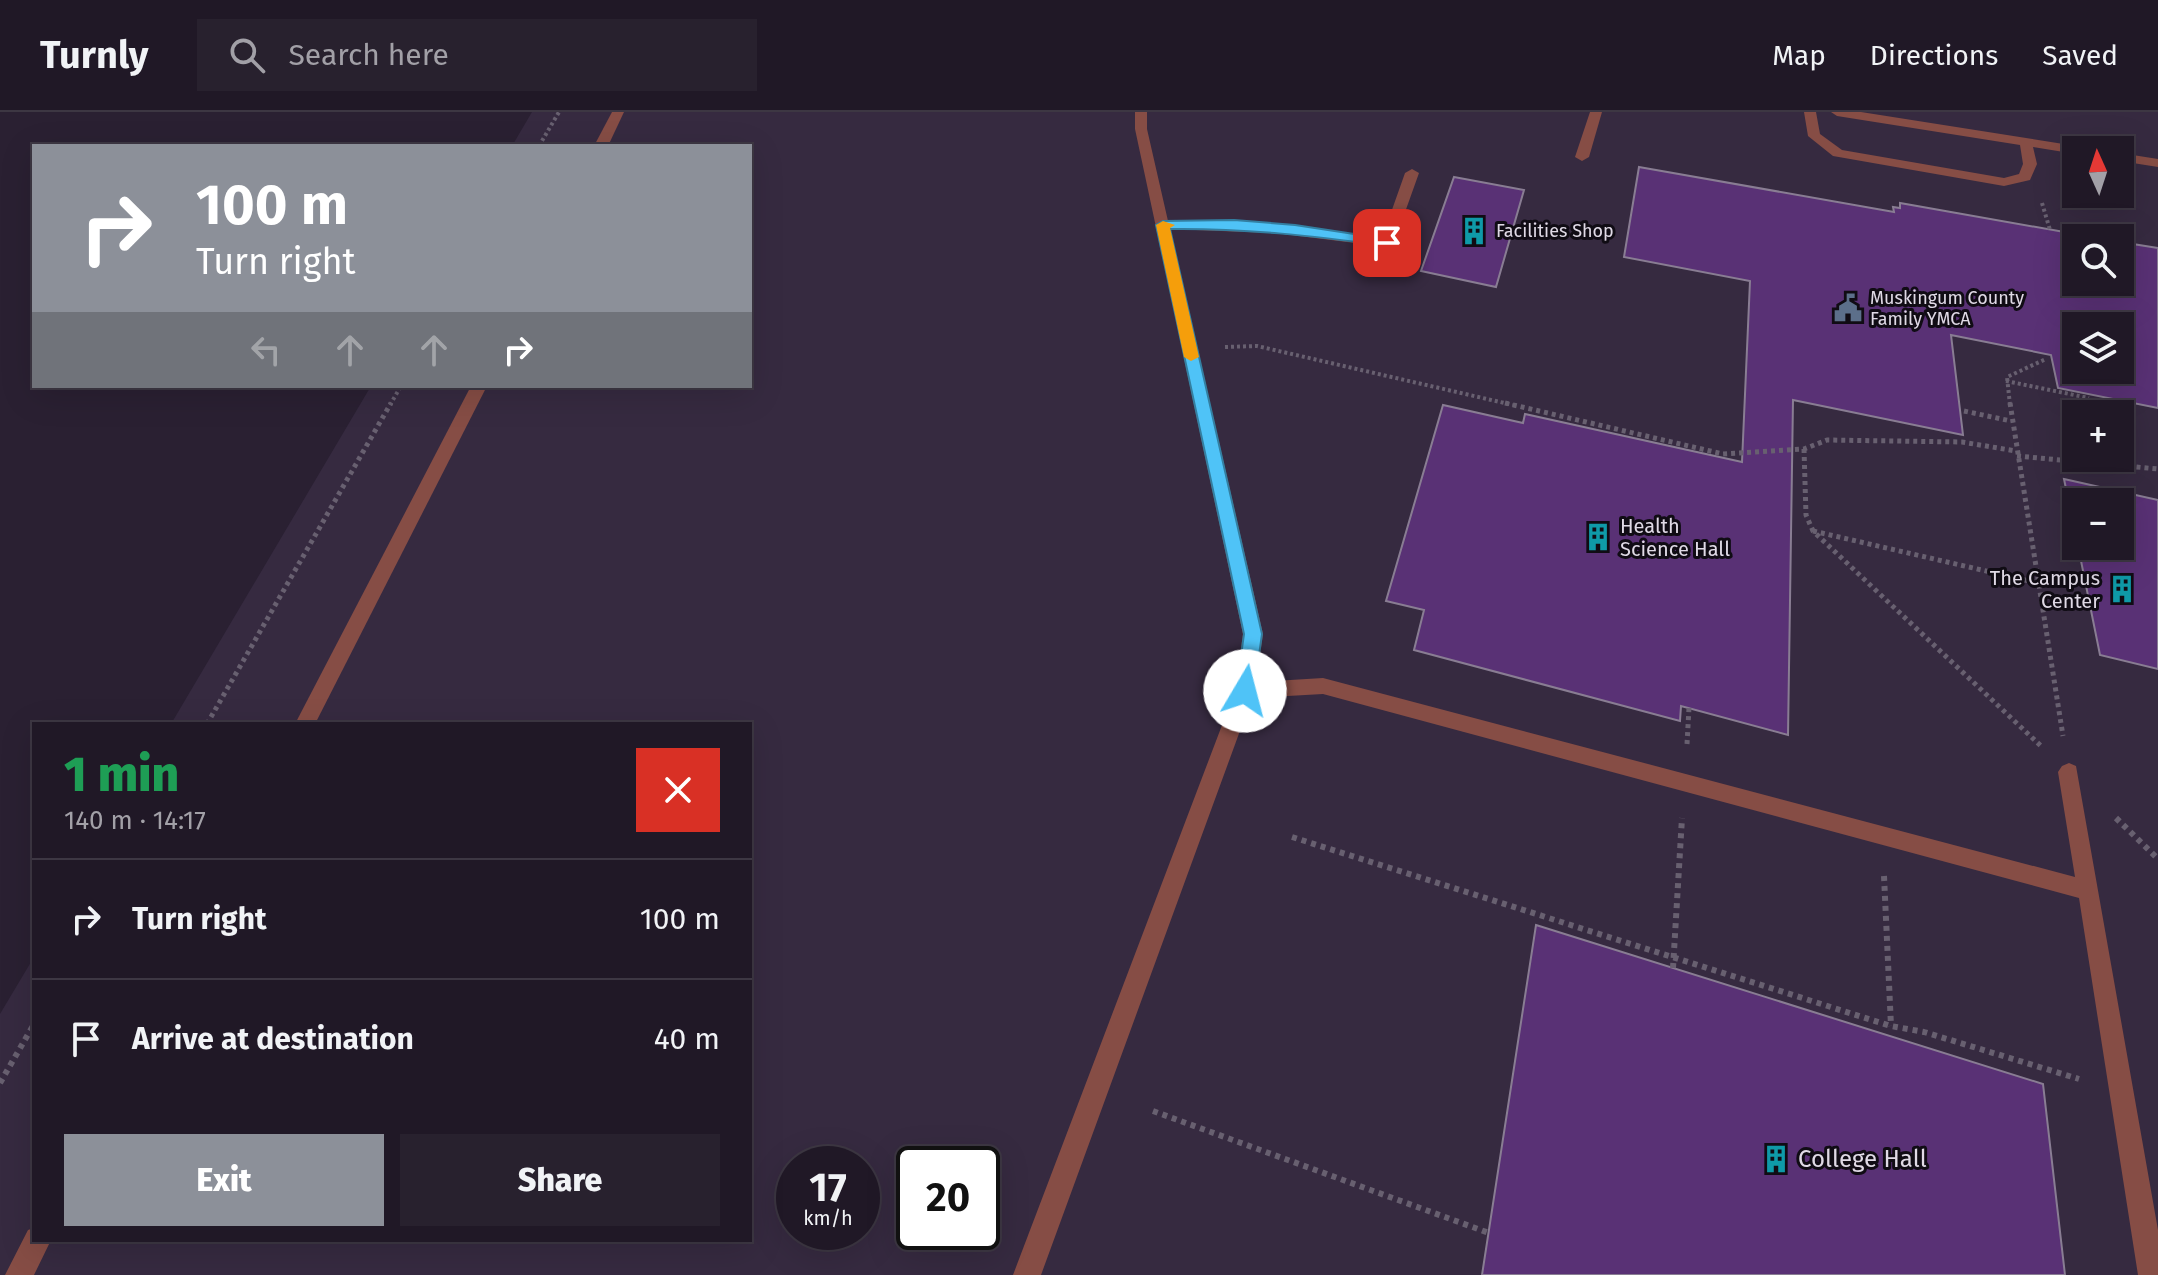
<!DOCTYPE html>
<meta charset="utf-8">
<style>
:root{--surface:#201826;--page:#28212e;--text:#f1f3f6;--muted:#a2a0a7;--line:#3d3743;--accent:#8c9099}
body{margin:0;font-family:"Fira Sans",sans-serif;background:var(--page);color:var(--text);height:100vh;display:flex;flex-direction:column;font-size:30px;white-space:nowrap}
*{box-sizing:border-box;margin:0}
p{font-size:26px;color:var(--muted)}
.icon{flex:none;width:44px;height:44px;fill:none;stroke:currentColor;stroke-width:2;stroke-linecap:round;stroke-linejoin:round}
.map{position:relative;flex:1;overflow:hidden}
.details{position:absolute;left:32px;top:610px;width:720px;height:520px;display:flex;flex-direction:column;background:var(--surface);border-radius:0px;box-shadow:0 8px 32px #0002,0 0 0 2px var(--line)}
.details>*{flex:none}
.top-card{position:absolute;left:32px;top:32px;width:720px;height:244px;border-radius:0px;box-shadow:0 8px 32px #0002,0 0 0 2px var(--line);background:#8c9099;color:#fff;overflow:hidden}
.needle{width:52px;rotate:357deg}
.fabs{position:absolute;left:2062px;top:24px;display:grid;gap:16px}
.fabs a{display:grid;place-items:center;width:72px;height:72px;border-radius:0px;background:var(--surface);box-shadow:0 8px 32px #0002,0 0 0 2px var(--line);font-size:40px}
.speed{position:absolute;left:776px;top:1034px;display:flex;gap:16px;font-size:40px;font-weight:700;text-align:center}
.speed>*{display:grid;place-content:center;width:104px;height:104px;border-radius:50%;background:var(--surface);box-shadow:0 8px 32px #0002,0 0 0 2px var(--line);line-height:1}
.speed small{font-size:20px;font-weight:400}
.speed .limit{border:4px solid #111;border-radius:12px;background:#fff;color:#111}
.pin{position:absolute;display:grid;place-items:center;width:68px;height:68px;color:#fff;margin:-34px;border-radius:16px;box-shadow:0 4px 12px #0006}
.me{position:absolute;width:88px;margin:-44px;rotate:8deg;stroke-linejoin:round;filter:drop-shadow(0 0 6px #0008)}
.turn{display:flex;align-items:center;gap:28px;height:168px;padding:0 32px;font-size:36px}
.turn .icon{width:104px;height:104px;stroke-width:2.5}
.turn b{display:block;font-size:56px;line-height:68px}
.lanes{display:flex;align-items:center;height:76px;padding:0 32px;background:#0003;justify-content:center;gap:40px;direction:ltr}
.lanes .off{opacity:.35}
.round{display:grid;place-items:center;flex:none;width:84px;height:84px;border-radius:0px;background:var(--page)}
.summary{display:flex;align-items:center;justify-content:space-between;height:136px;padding:0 32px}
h1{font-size:48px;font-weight:800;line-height:60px;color:#1e9e55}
.primary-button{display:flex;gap:16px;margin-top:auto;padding:16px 32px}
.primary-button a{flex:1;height:92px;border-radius:0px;background:var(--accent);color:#fff;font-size:32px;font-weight:800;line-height:92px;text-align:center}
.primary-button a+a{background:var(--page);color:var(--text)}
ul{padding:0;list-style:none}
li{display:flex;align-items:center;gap:24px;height:120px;padding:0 32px;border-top:2px solid var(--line)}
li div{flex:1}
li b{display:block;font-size:30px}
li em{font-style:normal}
header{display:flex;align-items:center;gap:48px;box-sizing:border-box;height:112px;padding:0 40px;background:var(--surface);border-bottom:2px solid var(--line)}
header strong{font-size:38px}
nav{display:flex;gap:44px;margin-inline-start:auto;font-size:28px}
.search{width:560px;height:72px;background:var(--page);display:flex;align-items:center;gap:20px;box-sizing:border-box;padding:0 28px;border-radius:0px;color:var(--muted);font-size:30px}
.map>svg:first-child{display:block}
</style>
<header>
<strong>Turnly</strong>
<div class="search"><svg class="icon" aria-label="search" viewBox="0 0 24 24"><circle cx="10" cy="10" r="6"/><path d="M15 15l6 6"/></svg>Search here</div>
<nav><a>Map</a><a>Directions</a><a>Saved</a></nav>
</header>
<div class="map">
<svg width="2158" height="1163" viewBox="0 0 2158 1163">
<rect width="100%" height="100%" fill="#2a2032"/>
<path fill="#362a40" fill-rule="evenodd" d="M532 0H2158V1163H0V902L34 845V1128H750V612H171L371 274H750V34H512ZM2076 38H2120V82H2076ZM2076 126H2120V170H2076ZM2076 214H2120V258H2076ZM2076 302H2120V346H2076ZM2076 390H2120V434H2076ZM794 1052H862V1120H794ZM914 1052H982V1120H914Z"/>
<g fill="#593175" stroke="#897d93" stroke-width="2" fill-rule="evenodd">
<path d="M1639 55 1894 100 1893 95 1900 96V91L2098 126H2076V170H2120V130L2158 136V296L2058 276 2051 243 1951 223 1963 323 1793 288 1788 623 1681 594 1680 609 1414 538 1424 498 1386 489 1443 293 1523 311 1525 302 1742 350 1750 169 1624 145ZM2076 214H2120V258H2076Z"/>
<polygon points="1454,65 1524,78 1496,175 1421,159"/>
<polygon points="2064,367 2158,388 2158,557 2100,543 2078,434 2120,434 2120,390 2076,390 2076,425"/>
<polygon points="1536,813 2043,972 2065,1163 1482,1163"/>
</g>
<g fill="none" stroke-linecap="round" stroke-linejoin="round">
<g stroke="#686070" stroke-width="4" stroke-dasharray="3 3" stroke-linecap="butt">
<polyline points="539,34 559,0"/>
<polyline points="2042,91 2050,118"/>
<polyline points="1225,235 1257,234 1513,293"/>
<polyline points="2006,269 2089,286"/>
<polyline points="390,293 401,274"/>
<polyline points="2010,293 2007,265 2046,247"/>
</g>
<g stroke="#686070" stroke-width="5" stroke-dasharray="4 4" stroke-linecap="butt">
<polyline points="1505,291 1723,342 1804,337 1827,328 1962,330 2016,339"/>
<polyline points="2010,291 2063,624"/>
<polyline points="1964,299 2011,309"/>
<polyline points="1804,337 1806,403 1813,419 2042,635"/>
<polyline points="2017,344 2158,357"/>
<polyline points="1813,419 2038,471"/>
<polyline points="207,612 391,291"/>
<polyline points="1687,632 1689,596"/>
</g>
<g stroke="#686070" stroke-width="6" stroke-dasharray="5 5" stroke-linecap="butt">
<polyline points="2116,706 2158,747"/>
<polyline points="1292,725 1891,914 1924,920 2079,967"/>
<polyline points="1884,764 1891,914"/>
<polyline points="1673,856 1682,706"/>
<polyline points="0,971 34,912"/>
<polyline points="1153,999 1489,1121"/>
</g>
<g fill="#864d45" fill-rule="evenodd">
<polygon points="612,0 624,0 608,34 594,34"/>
<polygon points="1135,0 1147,0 1147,17 1168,109 1275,112 1382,126 1405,61 1412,57 1419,61 1394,131 1387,135 1275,121 1170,117 1263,522 1256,570 1323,566 2075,765 2058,660 2062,654 2069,651 2076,654 2158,1118 2158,1163 2138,1163 2079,786 1323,582 1252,586 1041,1163 1013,1163 1235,579 1243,522 1135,17"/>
<polygon points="1590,0 1602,0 1589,45 1582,49 1575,45"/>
<polygon points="1804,0 1816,0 1820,22 1842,38 2004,66 2019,62 2023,52 2020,33 1837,4 1831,0 1861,0 2076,34 2083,38 2076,38 2076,42 2033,35 2037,52 2030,68 2004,74 1833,44 1808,24"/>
<polygon points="2120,41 2158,47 2158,55 2120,49"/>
<polygon points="471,274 487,274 315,612 295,612"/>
<polygon points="34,1116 34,1128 51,1128 34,1163 5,1163 28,1118"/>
</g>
</g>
<path fill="#4fc3f7" stroke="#337fa1" stroke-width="2" d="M1234 108 1295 113 1387 127 1394 131 1387 134C1314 124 1244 116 1170 117L1262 522 1254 579 1245 586 1236 579 1244 522 1156 113 1163 109Z"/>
<polygon fill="#f59e0b" points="1163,109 1175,113 1170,116 1199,245 1191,249 1184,245 1156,113"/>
<defs>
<symbol id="building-bare" viewBox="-9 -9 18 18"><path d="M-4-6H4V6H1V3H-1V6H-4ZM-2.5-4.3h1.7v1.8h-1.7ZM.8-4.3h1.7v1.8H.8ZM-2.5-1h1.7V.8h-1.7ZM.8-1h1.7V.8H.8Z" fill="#0f9aa8" stroke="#100c14" stroke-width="2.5" paint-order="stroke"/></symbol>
<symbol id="civic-bare" viewBox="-9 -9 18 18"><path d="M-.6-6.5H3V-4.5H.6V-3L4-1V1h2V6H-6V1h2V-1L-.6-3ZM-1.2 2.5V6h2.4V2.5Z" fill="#5c6f8a" stroke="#100c14" stroke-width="2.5" paint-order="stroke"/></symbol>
</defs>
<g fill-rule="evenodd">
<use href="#building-bare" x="1454" y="99" width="40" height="40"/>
<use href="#civic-bare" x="1828" y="176" width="40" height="40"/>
<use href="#building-bare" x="1578" y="405" width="40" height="40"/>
<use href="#building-bare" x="2102" y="457" width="40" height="40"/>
<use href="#building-bare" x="1756" y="1027" width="40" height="40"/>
</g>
<g text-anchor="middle" stroke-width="6" stroke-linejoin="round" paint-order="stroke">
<g font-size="18" fill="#e0dae6" stroke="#100c14" text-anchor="start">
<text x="1496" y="125">Facilities Shop</text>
<text x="1870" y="192">Muskingum County<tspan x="1870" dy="21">Family YMCA</tspan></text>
</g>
<g font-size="20" fill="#e0dae6" stroke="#100c14" text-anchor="start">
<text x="1620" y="421">Health<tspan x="1620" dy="23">Science Hall</tspan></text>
<text x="2100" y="473" text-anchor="end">The Campus<tspan x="2100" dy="23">Center</tspan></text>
</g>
<g font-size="24" fill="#e0dae6" stroke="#100c14" text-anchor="start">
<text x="1798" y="1055">College Hall</text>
</g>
</g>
</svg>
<div class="fabs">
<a><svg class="needle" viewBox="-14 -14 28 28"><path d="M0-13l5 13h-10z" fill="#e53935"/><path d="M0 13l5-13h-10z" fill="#a2a0a7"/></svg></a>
<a><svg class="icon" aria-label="search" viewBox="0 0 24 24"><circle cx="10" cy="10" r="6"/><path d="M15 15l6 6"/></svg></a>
<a><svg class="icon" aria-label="layers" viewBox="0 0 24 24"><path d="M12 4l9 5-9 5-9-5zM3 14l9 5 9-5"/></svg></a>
<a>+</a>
<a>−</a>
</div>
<div class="speed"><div>17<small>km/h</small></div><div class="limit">20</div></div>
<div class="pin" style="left:1387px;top:131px;background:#d93025"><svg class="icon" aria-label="arrive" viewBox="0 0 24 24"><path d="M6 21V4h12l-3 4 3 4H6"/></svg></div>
<svg class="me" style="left:1245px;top:579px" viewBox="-20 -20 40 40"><circle r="19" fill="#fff"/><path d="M0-13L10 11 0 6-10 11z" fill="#4fc3f7"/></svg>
<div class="top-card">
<div class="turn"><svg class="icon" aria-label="right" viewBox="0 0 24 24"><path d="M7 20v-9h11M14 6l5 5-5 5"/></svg><div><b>100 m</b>Turn right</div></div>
<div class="lanes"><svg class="icon off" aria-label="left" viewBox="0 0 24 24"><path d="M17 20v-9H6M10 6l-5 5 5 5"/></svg><svg class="icon off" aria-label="ahead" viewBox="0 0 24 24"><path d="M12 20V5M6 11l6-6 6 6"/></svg><svg class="icon off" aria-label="ahead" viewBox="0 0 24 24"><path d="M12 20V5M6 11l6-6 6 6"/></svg><svg class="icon" aria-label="right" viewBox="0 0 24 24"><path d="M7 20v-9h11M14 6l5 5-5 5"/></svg></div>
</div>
<section class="details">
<div class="summary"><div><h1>1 min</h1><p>140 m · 14:17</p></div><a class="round" style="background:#d93025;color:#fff"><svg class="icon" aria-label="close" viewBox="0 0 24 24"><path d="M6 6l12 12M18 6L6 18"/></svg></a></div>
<ul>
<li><svg class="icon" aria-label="right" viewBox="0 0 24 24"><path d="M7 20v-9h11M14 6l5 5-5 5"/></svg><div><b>Turn right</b></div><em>100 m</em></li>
<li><svg class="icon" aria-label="arrive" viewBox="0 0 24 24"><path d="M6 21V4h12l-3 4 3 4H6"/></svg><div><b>Arrive at destination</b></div><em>40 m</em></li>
</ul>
<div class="primary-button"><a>Exit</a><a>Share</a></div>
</section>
</div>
